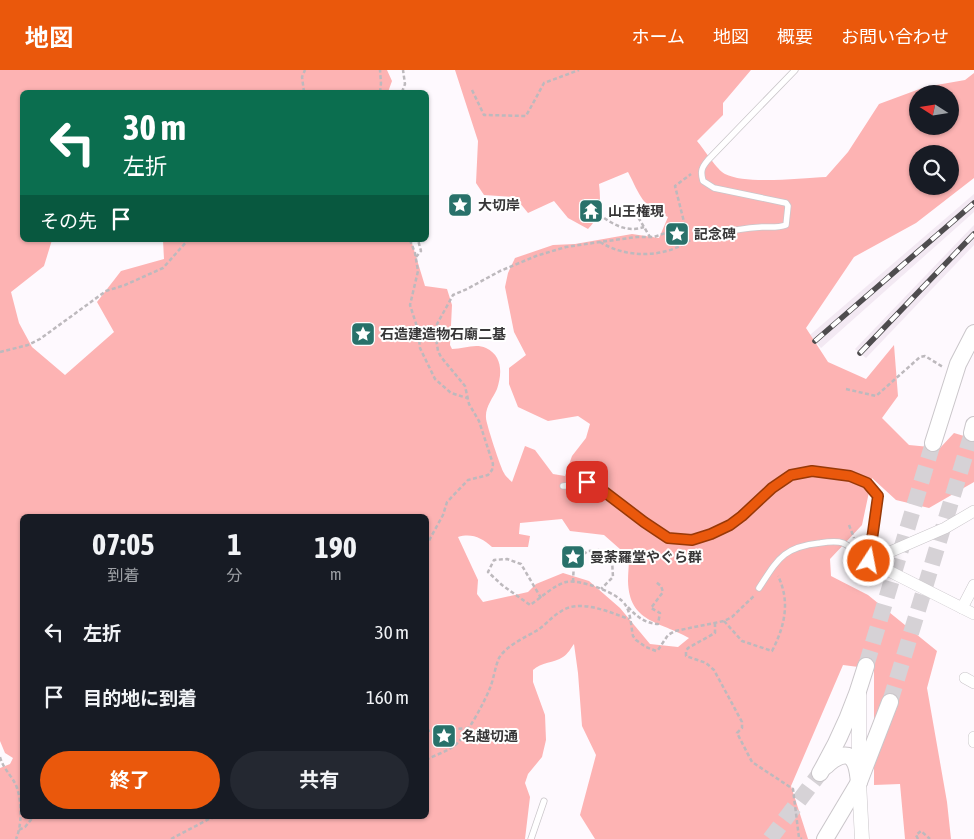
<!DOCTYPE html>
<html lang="ja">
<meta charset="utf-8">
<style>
:root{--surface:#171b24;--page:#242831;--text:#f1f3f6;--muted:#9ea1a6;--accent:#ea580c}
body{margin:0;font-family:"Asap Condensed","Noto Sans JP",sans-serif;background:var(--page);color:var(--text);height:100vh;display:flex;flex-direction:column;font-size:19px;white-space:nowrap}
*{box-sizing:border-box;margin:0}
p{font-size:16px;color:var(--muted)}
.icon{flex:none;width:28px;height:28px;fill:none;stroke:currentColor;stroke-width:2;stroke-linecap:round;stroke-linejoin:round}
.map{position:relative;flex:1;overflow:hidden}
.drawer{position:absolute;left:20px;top:444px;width:409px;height:305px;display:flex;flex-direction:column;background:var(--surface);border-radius:8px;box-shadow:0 1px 4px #0004}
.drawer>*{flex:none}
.guide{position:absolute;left:20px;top:20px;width:409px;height:152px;border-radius:8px;box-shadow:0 1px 4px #0004;background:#0b6e4f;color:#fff;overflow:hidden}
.needle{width:32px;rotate:282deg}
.controls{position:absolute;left:909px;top:15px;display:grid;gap:10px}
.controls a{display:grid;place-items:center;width:50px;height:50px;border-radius:50%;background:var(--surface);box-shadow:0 1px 4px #0004;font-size:25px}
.pin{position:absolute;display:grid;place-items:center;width:42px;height:42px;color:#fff;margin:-21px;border-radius:10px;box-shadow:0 2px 8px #0006}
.me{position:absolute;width:55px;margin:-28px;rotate:11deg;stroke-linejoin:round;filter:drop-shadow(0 0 4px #0008)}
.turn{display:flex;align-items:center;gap:18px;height:105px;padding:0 20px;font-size:22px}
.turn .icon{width:65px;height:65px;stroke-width:2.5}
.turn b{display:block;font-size:35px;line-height:42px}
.then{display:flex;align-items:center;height:48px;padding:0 20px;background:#0003;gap:10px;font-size:19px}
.eta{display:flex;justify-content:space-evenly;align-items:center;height:85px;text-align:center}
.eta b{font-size:30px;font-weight:700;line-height:35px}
.primary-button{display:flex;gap:10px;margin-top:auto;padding:10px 20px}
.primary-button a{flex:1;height:58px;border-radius:30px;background:var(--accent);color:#fff;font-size:20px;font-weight:700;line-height:58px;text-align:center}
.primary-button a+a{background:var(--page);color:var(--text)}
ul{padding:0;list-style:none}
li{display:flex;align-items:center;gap:15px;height:65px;padding:0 20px}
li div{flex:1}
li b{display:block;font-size:19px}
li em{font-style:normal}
header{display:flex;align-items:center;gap:30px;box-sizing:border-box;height:70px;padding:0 25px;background:var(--accent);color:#fff}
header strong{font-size:24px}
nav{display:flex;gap:28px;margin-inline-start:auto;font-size:18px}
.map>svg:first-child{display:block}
</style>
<header>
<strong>地図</strong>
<nav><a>ホーム</a><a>地図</a><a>概要</a><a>お問い合わせ</a></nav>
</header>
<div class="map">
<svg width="974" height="769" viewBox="0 0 974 769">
<rect width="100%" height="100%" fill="#fef9fe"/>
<g fill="#f3e9f3">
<polygon points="974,124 974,142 821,278 810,265"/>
<polygon points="974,155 974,175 866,288 855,279"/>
</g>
<path fill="#fdb3b3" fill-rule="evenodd" d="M0 0H387L392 11 388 22H22V170H52L44 196 11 222 19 253 32 277 65 305 114 262 97 232 121 201 164 189 163 170H411L425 216 447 219 452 235 450 275 452 279C464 279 475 273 486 278 503 286 502 304 497 319 493 328 485 337 486 348 486 353 501 399 504 403 505 406 509 409 512 412L525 376 535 380 553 404 565 406 572 386 586 368 590 354 578 346 548 351 518 337 509 314V298L526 285 514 262 505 217 508 203 515 188 553 175 575 174 632 164 659 168 668 147C641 135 641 127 628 102L599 114C601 131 601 146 588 159L568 148 554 131 528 143 515 127 484 125 476 113 478 71 455 0H751L723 33V45L697 71C704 79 717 100 725 104 747 115 800 108 826 107L848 82 879 34 925 17 965 10 974 3V108L916 153 854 187 806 258 828 292 866 309 894 275 898 326 882 348 909 375 940 378 954 363 974 369V412L929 438 896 430 872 408 862 455 830 489 831 506 868 525 937 581 927 618 947 732 951 769H905L900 714 874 715V599L843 595 791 716 808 769H595L580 745 596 685 582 656 578 603 574 574C571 578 568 584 563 587 554 593 541 592 533 600V612L545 645 546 670 542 687 528 704 525 713 530 727 525 769H0V698L10 694 13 688 5 683 0 671ZM918 24H950V56H918ZM918 84H950V116H918ZM22 446H426V746H22ZM562 449 570 461 604 465 629 487C629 495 628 503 628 511 629 553 660 551 689 568L678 577 650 574 620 538 589 511 563 503 536 514 528 522 483 532 477 524 478 510 458 467C472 463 482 468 492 477H528L530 466 519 464 520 453Z"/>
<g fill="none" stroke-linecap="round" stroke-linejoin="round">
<g stroke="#d6d2d6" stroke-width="16" stroke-dasharray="16 8" stroke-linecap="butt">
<polyline points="866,596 933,373"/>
<polyline points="890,632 972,363"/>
<polyline points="770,769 820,703"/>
</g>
<defs>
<g id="service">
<path d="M699 164C707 169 710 167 718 164 732 160 747 158 762 157 770 157 778 158 786 155L788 136 786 133 714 118 703 111C700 101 702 97 708 90L795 0"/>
<path d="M563 416C570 416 578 413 585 413 590 413 595 417 599 419 629 435 655 477 693 469 710 466 728 457 742 447 758 434 771 414 791 405 805 399 821 401 836 404 857 408 865 410 879 426L869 491C861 486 852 477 843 473 837 471 827 472 820 473 783 477 778 489 759 518"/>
<polyline points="531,769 544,731"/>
</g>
<g id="minor">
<polyline points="869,491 974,544"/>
<polyline points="869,491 945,458 974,441"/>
<polyline points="962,538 974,515"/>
<polyline points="965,608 974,613"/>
<polyline points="974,667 974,672"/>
</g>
<polyline id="tertiary" points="859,623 859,712 862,769"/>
<g id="secondary">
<polyline points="972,363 974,355"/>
<polyline points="933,373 958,294 974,263"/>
<path d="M826 696C833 689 847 679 854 691 858 697 858 706 859 712"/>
<path d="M820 703C840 669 855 634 866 596"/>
<polyline points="825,769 859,712 890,632"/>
</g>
</defs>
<use href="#service" stroke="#cac6ca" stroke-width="7"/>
<use href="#minor" stroke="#cac6ca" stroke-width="12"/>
<use href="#tertiary" stroke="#cac6ca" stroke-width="15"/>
<use href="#secondary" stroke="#cac6ca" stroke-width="18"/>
<g stroke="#bdb9bd" stroke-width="2.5" stroke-dasharray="4 2.5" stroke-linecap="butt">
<polyline points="472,20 484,45 526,46 544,13 579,0"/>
<polyline points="304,22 302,7 305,0"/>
<polyline points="380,22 381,13 380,0"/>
<polyline points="402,22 405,14 403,0"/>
<polyline points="635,142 650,167"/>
<path d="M599 144C612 154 626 163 644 157"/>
<polyline points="685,156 675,116 691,104"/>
<polyline points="410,170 415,183 418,201 410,235 418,260 420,278 435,309 451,323 467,328"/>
<path d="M600 172C627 189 666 188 692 169"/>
<polyline points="416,187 421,181 418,170"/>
<polyline points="0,282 28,275 40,269 106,221 125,215 163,198 188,170"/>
<polyline points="846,319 876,326 920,287 925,286 943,297"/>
<polyline points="849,455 854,468"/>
<polyline points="426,476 443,445 447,432 468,410 488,405 492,400 493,394 479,351 469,334 465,316 441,287 438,281 435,262 436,256 453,225 467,219 500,201 536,186 566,177 600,172 637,167 654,167 685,156 691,159"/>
<polyline points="573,512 574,491 588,481 600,480 612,490 613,507 601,519"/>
<path d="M541 528 521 494 507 489 494 490 488 502 502 515 530 535C541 528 554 515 566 512 580 509 620 523 626 536 631 544 631 557 633 566L636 570 646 577 656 581 658 580 668 565 675 561 724 551 732 547 755 525"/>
<path d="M628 537C637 547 645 553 658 554L660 543 651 538 663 522 661 516 656 512"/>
<path d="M724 551 742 571 772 581C784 558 791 532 778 506"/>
<polyline points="715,553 715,563 688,578 686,581 686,586 706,593 714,600 742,652 742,658 737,663 752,692 793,719 799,768 802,769"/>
<polyline points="426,661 468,658"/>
<path d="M0 687C4 701 13 706 17 718 22 733 22 755 16 769"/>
<path d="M426 690C435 685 446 682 454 676 465 669 485 631 490 618 494 608 495 597 499 588 506 576 524 568 536 561 545 556 551 547 560 542 579 528 609 542 629 549"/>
<polyline points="19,760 25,757 34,746"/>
<polyline points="171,769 209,749 218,746"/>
<polyline points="918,769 916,765 921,761 930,769"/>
</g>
<use href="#service" stroke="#fff" stroke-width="5.5"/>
<use href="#minor" stroke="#fff" stroke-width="11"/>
<use href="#tertiary" stroke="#fff" stroke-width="14"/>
<use href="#secondary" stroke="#fff" stroke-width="16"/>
<defs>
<g id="rail">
<polyline points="815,271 974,133"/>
<polyline points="860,283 974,164"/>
</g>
</defs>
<use href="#rail" stroke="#4e4c4e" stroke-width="5.5"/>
<use href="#rail" stroke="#fff" stroke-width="4" stroke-dasharray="11" stroke-linecap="butt"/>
</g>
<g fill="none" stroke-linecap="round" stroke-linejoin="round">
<defs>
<polyline id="route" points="587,412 606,423 644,452 668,468 692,470 711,464 730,455 742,446 772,418 791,405 812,401 850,406 867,413 878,426 869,491"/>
</defs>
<use href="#route" stroke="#983908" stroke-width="12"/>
<use href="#route" stroke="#ea580c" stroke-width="9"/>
</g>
<defs>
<symbol id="sight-square" viewBox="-11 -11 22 22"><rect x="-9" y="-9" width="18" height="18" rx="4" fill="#29716a" stroke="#fff"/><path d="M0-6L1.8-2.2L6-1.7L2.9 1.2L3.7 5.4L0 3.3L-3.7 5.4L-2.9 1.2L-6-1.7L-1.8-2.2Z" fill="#fff"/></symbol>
<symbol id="temple-square" viewBox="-11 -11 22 22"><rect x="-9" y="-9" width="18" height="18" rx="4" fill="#29716a" stroke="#fff"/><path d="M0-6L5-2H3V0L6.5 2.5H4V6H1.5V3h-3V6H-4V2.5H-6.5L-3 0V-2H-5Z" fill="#fff"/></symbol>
</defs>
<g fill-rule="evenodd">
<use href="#sight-square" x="446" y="121" width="28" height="28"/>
<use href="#temple-square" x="577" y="127" width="28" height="28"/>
<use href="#sight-square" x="663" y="150" width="28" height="28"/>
<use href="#sight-square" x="349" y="250" width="28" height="28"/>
<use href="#sight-square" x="559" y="473" width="28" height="28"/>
<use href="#sight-square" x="430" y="652" width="28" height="28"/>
</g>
<g text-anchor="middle" stroke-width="4" stroke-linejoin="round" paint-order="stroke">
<g font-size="14" font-weight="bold" fill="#373637" stroke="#fff" text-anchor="start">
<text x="478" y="140">大切岸</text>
<text x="608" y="146">山王権現</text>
<text x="694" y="169">記念碑</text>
<text x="380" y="269">石造建造物石廟二基</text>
<text x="590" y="492">曼荼羅堂やぐら群</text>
<text x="462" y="671">名越切通</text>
</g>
</g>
</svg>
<div class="controls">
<a><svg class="needle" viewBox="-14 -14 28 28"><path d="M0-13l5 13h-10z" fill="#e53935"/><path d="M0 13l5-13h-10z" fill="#9ea1a6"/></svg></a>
<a><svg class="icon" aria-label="search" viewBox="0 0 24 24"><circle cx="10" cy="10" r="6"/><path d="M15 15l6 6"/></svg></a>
</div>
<div class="pin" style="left:587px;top:412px;background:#d93025"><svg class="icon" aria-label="arrive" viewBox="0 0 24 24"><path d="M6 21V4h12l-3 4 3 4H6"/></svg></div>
<svg class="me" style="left:869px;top:491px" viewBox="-20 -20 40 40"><circle r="17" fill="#ea580c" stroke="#fff" stroke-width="3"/><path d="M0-11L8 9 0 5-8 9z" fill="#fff"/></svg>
<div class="guide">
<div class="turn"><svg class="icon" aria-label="left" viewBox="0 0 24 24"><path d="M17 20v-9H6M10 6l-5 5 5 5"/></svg><div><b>30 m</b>左折</div></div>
<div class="then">その先<svg class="icon" aria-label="arrive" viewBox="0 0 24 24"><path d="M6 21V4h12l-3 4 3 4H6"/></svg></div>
</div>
<section class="drawer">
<div class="eta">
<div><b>07:05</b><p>到着</p></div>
<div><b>1</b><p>分</p></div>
<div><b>190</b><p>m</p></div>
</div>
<ul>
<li><svg class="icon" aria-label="left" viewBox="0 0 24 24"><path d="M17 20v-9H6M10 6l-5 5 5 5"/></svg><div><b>左折</b></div><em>30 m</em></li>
<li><svg class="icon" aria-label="arrive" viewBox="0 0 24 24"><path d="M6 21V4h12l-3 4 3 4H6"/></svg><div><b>目的地に到着</b></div><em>160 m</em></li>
</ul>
<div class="primary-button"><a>終了</a><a>共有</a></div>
</section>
</div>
